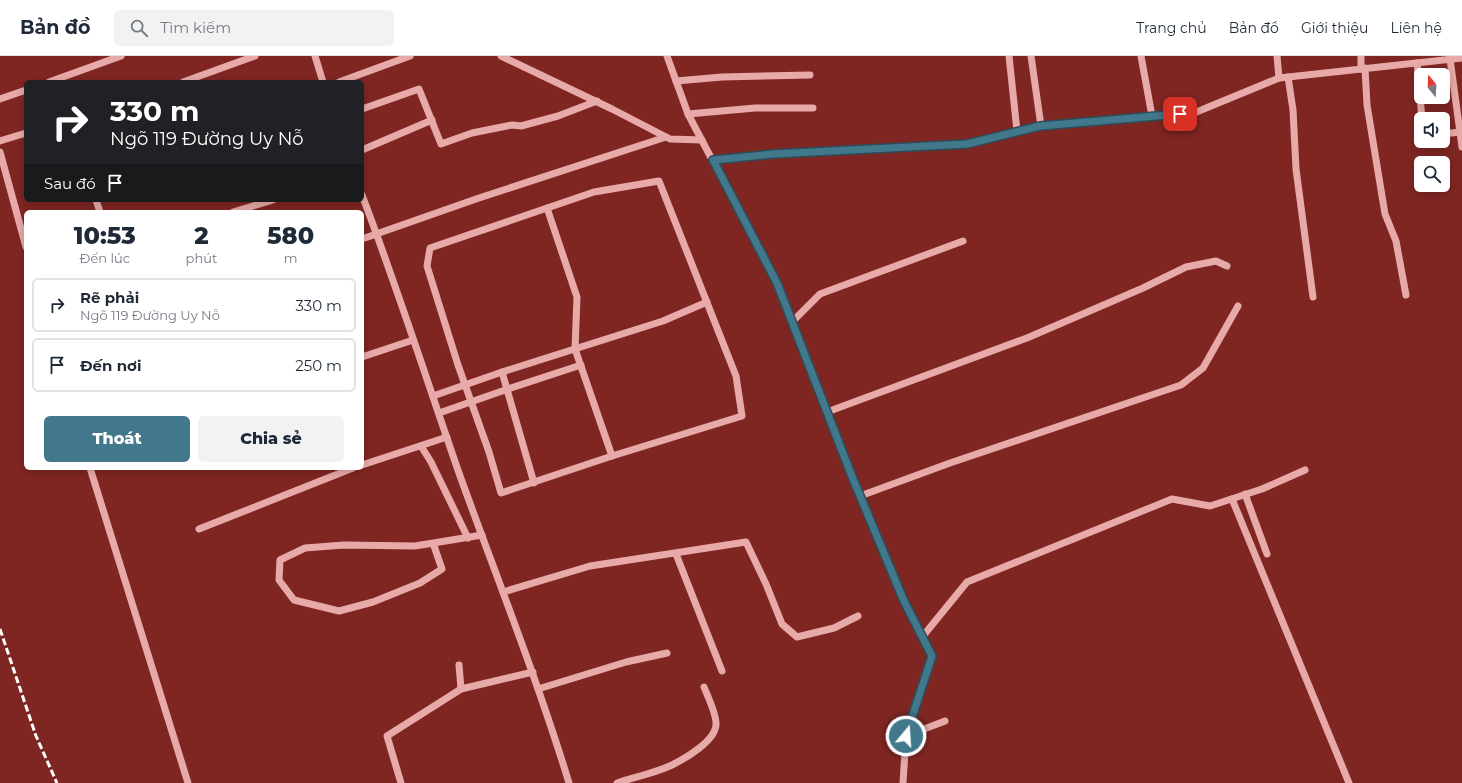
<!DOCTYPE html>
<html lang="vi">
<meta charset="utf-8">
<style>
:root{--surface:#fff;--page:#f2f2f3;--text:#1f2937;--muted:#747a83;--line:#e0e1e3;--accent:#42788b}
body{margin:0;font-family:Montserrat,sans-serif;background:var(--page);color:var(--text);height:100vh;display:flex;flex-direction:column;font-size:15px;white-space:nowrap}
*{box-sizing:border-box;margin:0}
p{font-size:13px;color:var(--muted)}
.icon{flex:none;width:22px;height:22px;fill:none;stroke:currentColor;stroke-width:2;stroke-linecap:round;stroke-linejoin:round}
.map{position:relative;flex:1;overflow:hidden}
.drawer{position:absolute;left:24px;top:154px;width:340px;height:260px;display:flex;flex-direction:column;background:var(--surface);border-radius:6px;box-shadow:0 2px 10px #0003}
.drawer>*{flex:none}
.top-card{position:absolute;left:24px;top:24px;width:340px;height:122px;border-radius:6px;box-shadow:0 2px 10px #0003;background:#202124;color:#fff;overflow:hidden}
.needle{width:26px;rotate:342deg}
.controls{position:absolute;left:1414px;top:12px;display:grid;gap:8px}
.controls a{display:grid;place-items:center;width:36px;height:36px;border-radius:6px;background:var(--surface);box-shadow:0 2px 10px #0003;font-size:20px}
.pin{position:absolute;display:grid;place-items:center;width:34px;height:34px;color:#fff;margin:-17px;border-radius:8px;box-shadow:0 2px 6px #0006}
.me{position:absolute;width:44px;margin:-22px;rotate:18deg;stroke-linejoin:round;filter:drop-shadow(0 0 3px #0008)}
.turn{display:flex;align-items:center;gap:14px;height:84px;padding:0 20px;font-size:18px}
.turn .icon{width:52px;height:52px;stroke-width:2.5}
.turn b{display:block;font-size:28px;line-height:34px}
.then{display:flex;align-items:center;height:38px;padding:0 20px;background:#0003;gap:8px;font-size:15px}
.eta{display:flex;justify-content:space-evenly;align-items:center;height:68px;text-align:center}
.eta b{font-size:24px;font-weight:800;line-height:28px}
.cta{display:flex;gap:8px;margin-top:auto;padding:8px 20px}
.cta a{flex:1;height:46px;border-radius:6px;background:var(--accent);color:#fff;font-size:16px;font-weight:800;line-height:46px;text-align:center}
.cta a+a{background:var(--page);color:var(--text)}
ul{padding:0;list-style:none}
li{display:flex;align-items:center;gap:12px;height:54px;margin:0 8px 6px;padding:0 12px;border:2px solid var(--line);border-radius:6px}
li div{flex:1}
li b{display:block;font-size:15px}
li em{font-style:normal}
header{display:flex;align-items:center;gap:24px;box-sizing:border-box;height:56px;padding:0 20px;background:var(--surface);border-bottom:1px solid var(--line)}
header strong{font-size:19px}
nav{display:flex;gap:22px;margin-inline-start:auto;font-size:14px}
.search{width:280px;height:36px;background:var(--page);display:flex;align-items:center;gap:10px;box-sizing:border-box;padding:0 14px;border-radius:6px;color:var(--muted);font-size:15px}
.map>svg:first-child{display:block}
</style>
<header>
<strong>Bản đồ</strong>
<div class="search"><svg class="icon" aria-label="search" viewBox="0 0 24 24"><circle cx="10" cy="10" r="6"/><path d="M15 15l6 6"/></svg>Tìm kiếm</div>
<nav><a>Trang chủ</a><a>Bản đồ</a><a>Giới thiệu</a><a>Liên hệ</a></nav>
</header>
<div class="map">
<svg width="1462" height="727" viewBox="0 0 1462 727">
<rect width="100%" height="100%" fill="#7f2623"/>
<g fill="none" stroke-linecap="round" stroke-linejoin="round">
<g stroke="#e7aaa9" stroke-width="7">
<polyline points="315,0 323,26"/>
<polyline points="501,0 612,53 670,83 702,84"/>
<polyline points="667,0 688,58 777,227 853,423 904,545 932,600 906,680 903,727"/>
<polyline points="1009,0 1017,75"/>
<polyline points="1031,0 1041,70"/>
<polyline points="1141,0 1152,60"/>
<polyline points="1277,0 1279,22"/>
<polyline points="1361,0 1361,13"/>
<polyline points="1450,3 1462,91"/>
<polyline points="1417,7 1422,63"/>
<polyline points="1365,12 1367,49 1385,158 1396,185 1406,239"/>
<polyline points="1288,21 1293,54 1296,113 1313,241"/>
<polyline points="676,25 722,21 810,19"/>
<polyline points="49,26 121,0"/>
<polyline points="183,26 255,0"/>
<polyline points="339,26 410,0"/>
<polyline points="0,43 26,34"/>
<polyline points="362,53 419,33 441,88 472,77 512,69 521,70 558,60 597,45"/>
<polyline points="688,58 755,52 813,52"/>
<polyline points="1443,78 1460,76"/>
<polyline points="0,85 26,77"/>
<polyline points="362,94 432,64"/>
<polyline points="0,96 26,191"/>
<polyline points="713,104 773,98 967,88 1041,70 1194,57 1279,22 1462,2"/>
<polygon points="659,125 736,320 742,360 612,400 501,437 489,396 458,309 427,210 430,192 594,136"/>
<path d="M362 139C397 231 427 325 459 417 496 520 537 622 569 727"/>
<polyline points="96,144 100,156"/>
<polyline points="547,152 577,241 575,293 612,400"/>
<polyline points="233,156 273,144"/>
<polyline points="362,183 479,142 666,81"/>
<polyline points="792,266 820,238 963,185"/>
<polyline points="362,301 413,284"/>
<polyline points="502,316 534,427"/>
<polyline points="433,340 502,316 663,265 707,246"/>
<polyline points="827,356 1027,282 1143,232 1186,211 1216,205 1227,210"/>
<polyline points="439,357 508,333 581,309"/>
<polyline points="421,390 431,406 468,482"/>
<polyline points="362,409 447,381"/>
<polyline points="90,412 188,727"/>
<polyline points="1245,438 1267,498"/>
<polyline points="860,440 950,407 1181,329 1203,312 1238,250"/>
<polyline points="1232,443 1349,727"/>
<polyline points="199,473 353,412"/>
<polyline points="433,487 442,513 420,527 373,546 339,555 294,544 279,524 280,504 305,492 344,489 415,490 482,479"/>
<polyline points="676,498 722,615"/>
<polyline points="503,536 590,510 746,486 766,528 782,568 797,581 834,572 858,560"/>
<polyline points="923,580 967,526 1172,443 1210,450 1262,433 1305,414"/>
<polyline points="459,609 461,633"/>
<polyline points="538,633 626,606 667,597"/>
<polyline points="906,680 945,665"/>
<polyline points="401,727 387,680 461,633 533,616"/>
<path d="M617 727C635 721 655 717 672 709 686 702 715 685 716 669 717 659 708 641 704 631"/>
</g>
<polyline stroke="#fff" stroke-width="3" stroke-dasharray="7 3" stroke-linecap="butt" points="0,573 36,680 57,727"/>
</g>
<g fill="none" stroke-linecap="round" stroke-linejoin="round">
<defs>
<polyline id="route" points="906,680 932,600 904,545 853,423 777,227 713,104 773,98 967,88 1040,70 1180,58"/>
</defs>
<use href="#route" stroke="#2b4e5a" stroke-width="10"/>
<use href="#route" stroke="#42788b" stroke-width="7"/>
</g>
</svg>
<div class="controls">
<a><svg class="needle" viewBox="-14 -14 28 28"><path d="M0-13l5 13h-10z" fill="#e53935"/><path d="M0 13l5-13h-10z" fill="#747a83"/></svg></a>
<a><svg class="icon" aria-label="sound" viewBox="0 0 24 24"><path d="M4 9h4l5-4v14l-5-4H4zM17 9q2 3 0 6"/></svg></a>
<a><svg class="icon" aria-label="search" viewBox="0 0 24 24"><circle cx="10" cy="10" r="6"/><path d="M15 15l6 6"/></svg></a>
</div>
<div class="pin" style="left:1180px;top:58px;background:#d93025"><svg class="icon" aria-label="arrive" viewBox="0 0 24 24"><path d="M6 21V4h12l-3 4 3 4H6"/></svg></div>
<svg class="me" style="left:906px;top:680px" viewBox="-20 -20 40 40"><circle r="17" fill="#42788b" stroke="#fff" stroke-width="3"/><path d="M0-11L8 9 0 5-8 9z" fill="#fff"/></svg>
<div class="top-card">
<div class="turn"><svg class="icon" aria-label="right" viewBox="0 0 24 24"><path d="M7 20v-9h11M14 6l5 5-5 5"/></svg><div><b>330 m</b>Ngõ 119 Đường Uy Nỗ</div></div>
<div class="then">Sau đó<svg class="icon" aria-label="arrive" viewBox="0 0 24 24"><path d="M6 21V4h12l-3 4 3 4H6"/></svg></div>
</div>
<section class="drawer">
<div class="eta">
<div><b>10:53</b><p>Đến lúc</p></div>
<div><b>2</b><p>phút</p></div>
<div><b>580</b><p>m</p></div>
</div>
<ul>
<li><svg class="icon" aria-label="right" viewBox="0 0 24 24"><path d="M7 20v-9h11M14 6l5 5-5 5"/></svg><div><b>Rẽ phải</b><p>Ngõ 119 Đường Uy Nỗ</p></div><em>330 m</em></li>
<li><svg class="icon" aria-label="arrive" viewBox="0 0 24 24"><path d="M6 21V4h12l-3 4 3 4H6"/></svg><div><b>Đến nơi</b></div><em>250 m</em></li>
</ul>
<div class="cta"><a>Thoát</a><a>Chia sẻ</a></div>
</section>
</div>
